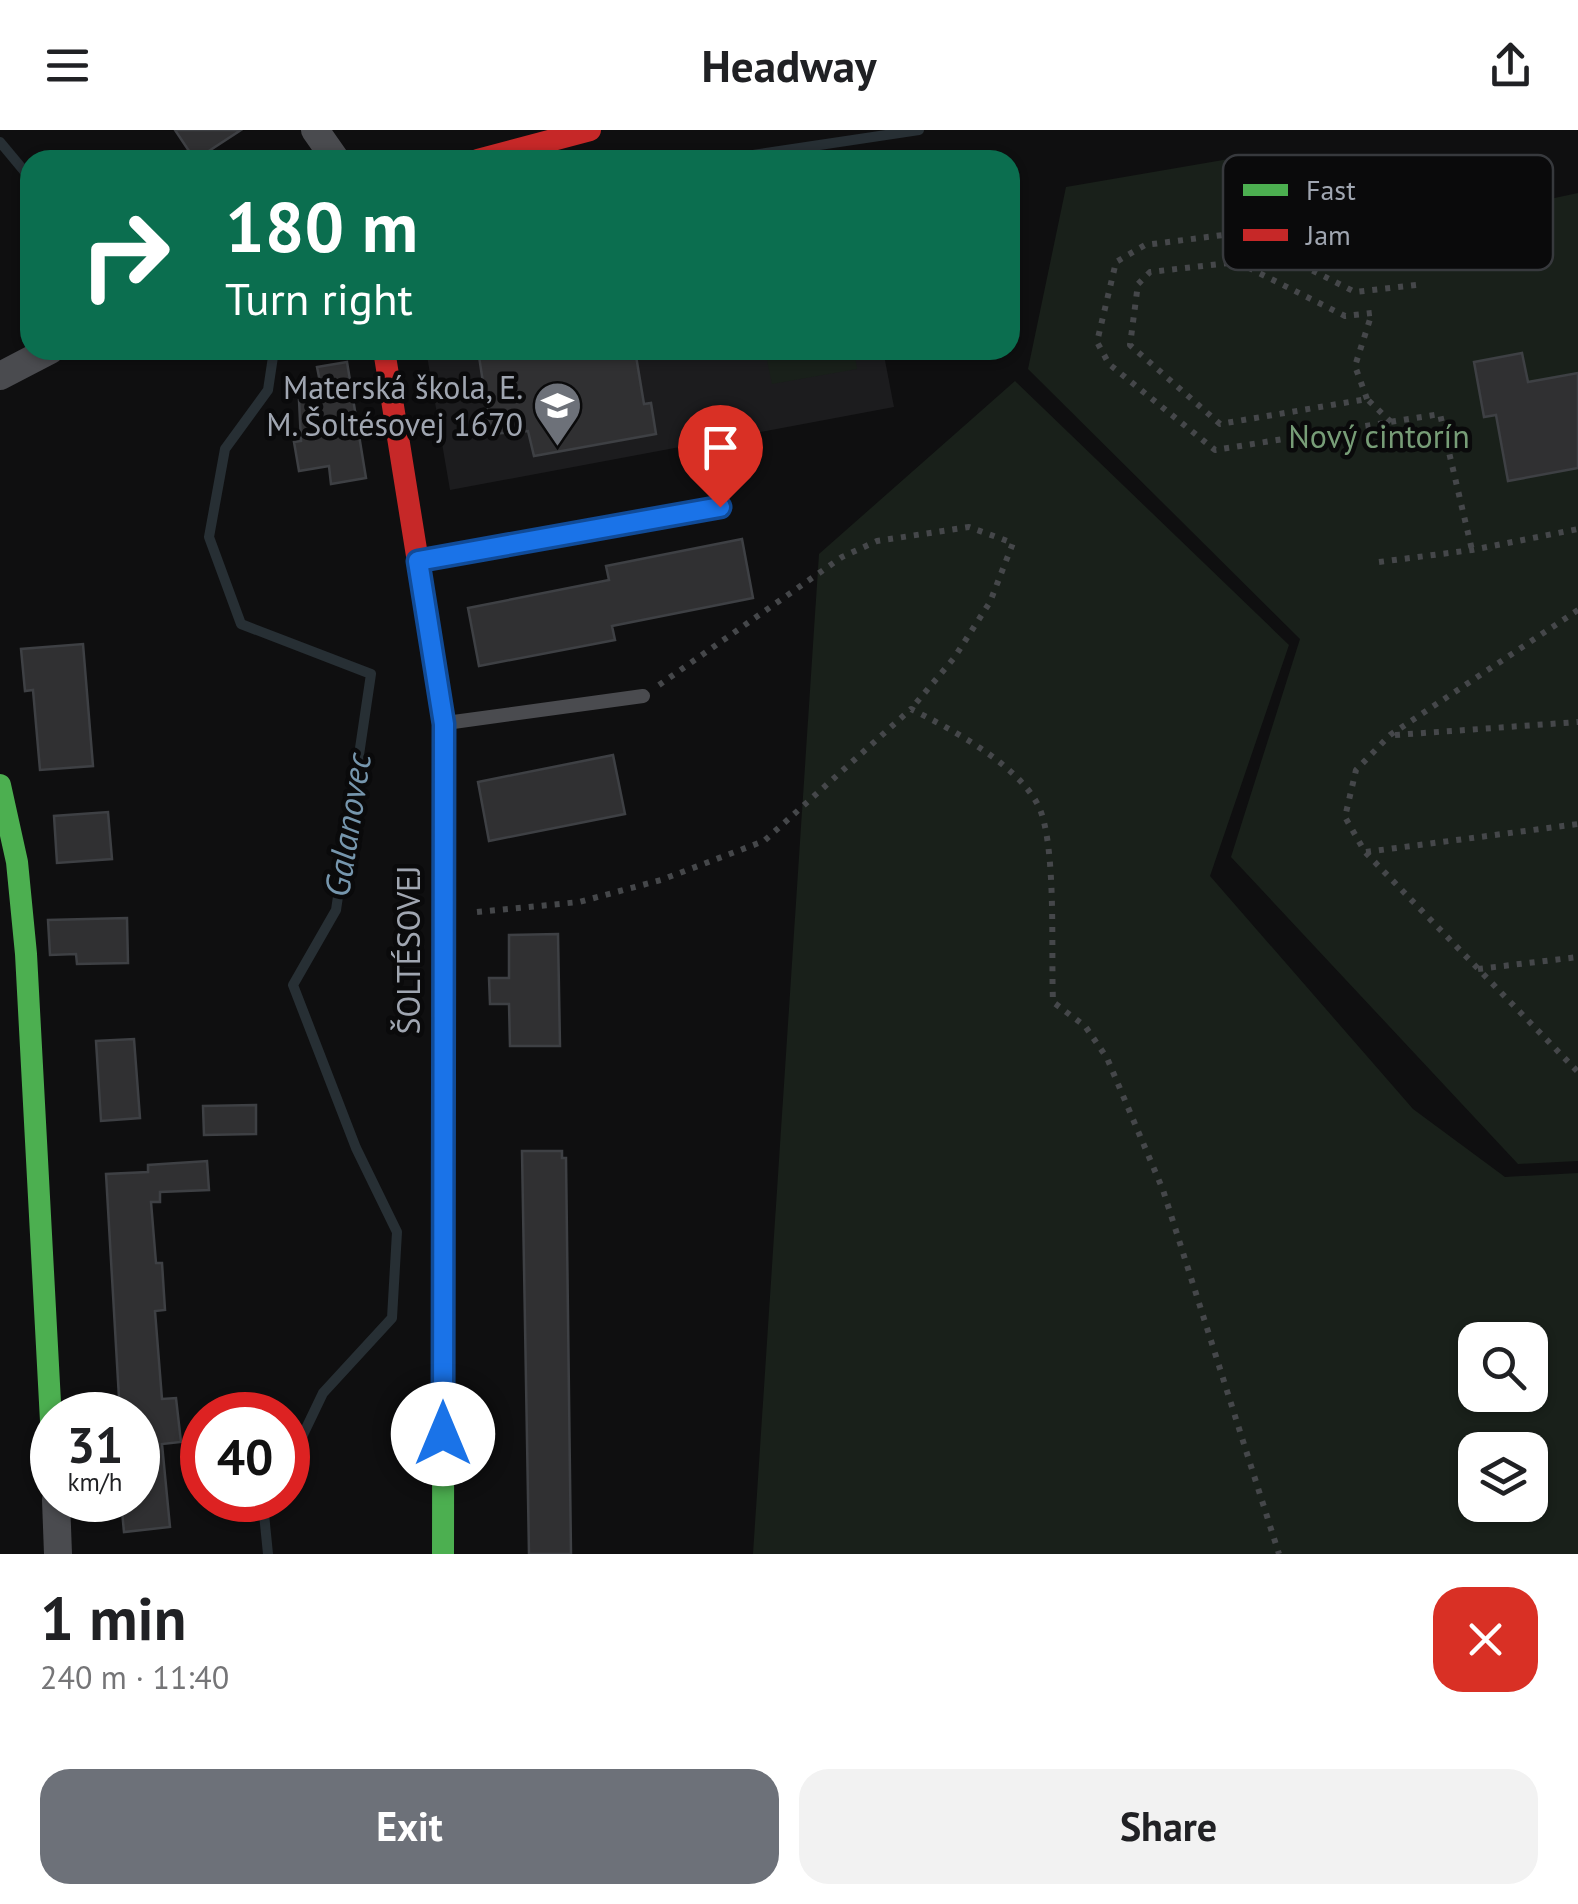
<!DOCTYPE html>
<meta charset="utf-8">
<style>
:root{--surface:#fff;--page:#f2f2f2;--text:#202124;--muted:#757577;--accent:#6d7179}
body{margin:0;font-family:"PT Sans",sans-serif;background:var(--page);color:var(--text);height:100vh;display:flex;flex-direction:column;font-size:38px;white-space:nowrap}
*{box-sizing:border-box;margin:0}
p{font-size:32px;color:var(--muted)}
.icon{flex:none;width:55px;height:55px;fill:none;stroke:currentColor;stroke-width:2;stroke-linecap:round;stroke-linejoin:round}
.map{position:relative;height:1424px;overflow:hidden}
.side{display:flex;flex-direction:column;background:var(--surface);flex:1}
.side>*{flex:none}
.banner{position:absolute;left:20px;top:20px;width:1000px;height:210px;border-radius:30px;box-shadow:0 2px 8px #0004;background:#0b6e4f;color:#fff;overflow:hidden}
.tools{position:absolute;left:1458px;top:1192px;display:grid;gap:20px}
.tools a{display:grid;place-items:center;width:90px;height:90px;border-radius:20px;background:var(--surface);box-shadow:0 2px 8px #0004;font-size:50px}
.speed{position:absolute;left:30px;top:1262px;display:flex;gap:20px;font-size:50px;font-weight:700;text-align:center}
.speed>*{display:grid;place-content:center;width:130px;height:130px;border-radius:50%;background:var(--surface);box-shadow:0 2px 8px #0004;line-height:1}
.speed small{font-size:25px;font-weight:400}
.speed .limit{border:15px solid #d22;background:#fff;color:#111}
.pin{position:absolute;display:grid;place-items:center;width:85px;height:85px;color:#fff;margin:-102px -42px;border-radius:50% 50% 50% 0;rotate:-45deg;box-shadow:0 0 10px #0007}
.pin .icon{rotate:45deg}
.me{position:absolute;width:110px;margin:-55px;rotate:0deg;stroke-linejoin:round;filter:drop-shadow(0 0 8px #0008)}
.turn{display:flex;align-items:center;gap:35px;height:210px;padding:0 40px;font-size:45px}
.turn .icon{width:130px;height:130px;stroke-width:2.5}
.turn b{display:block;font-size:70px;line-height:85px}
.round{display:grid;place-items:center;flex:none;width:105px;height:105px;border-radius:30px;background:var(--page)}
.head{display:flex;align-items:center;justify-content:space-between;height:170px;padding:0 40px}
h1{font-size:60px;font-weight:800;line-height:75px}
.primary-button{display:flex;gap:20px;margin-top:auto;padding:20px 40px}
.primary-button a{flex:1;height:115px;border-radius:30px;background:var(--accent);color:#fff;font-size:40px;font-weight:800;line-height:115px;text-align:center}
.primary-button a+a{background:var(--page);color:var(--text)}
header{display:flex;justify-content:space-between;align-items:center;height:130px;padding:0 40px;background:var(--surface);font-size:45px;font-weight:800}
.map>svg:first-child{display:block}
</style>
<header><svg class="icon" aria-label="menu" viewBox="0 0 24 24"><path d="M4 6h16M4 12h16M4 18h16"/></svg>Headway<svg class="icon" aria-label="share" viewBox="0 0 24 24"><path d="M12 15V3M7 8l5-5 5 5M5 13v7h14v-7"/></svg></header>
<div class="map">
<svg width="1578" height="1424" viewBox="0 0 1578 1424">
<rect width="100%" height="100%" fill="#0f0f10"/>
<polygon fill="#1c1c1e" points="426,220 883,220 894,277 450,360"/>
<g fill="#19201a" fill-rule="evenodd">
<polygon points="1258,24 1356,110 1578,63 1578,1031 1518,1034 1231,727 1300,509 1028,239 1066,57"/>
<polygon points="765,220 854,220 857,239 772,254"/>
<path d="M1015 251 1289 515 1210 746 1413 979 1505 1047 1578 1043V1424H753L819 424ZM1475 1210H1530V1265H1475ZM1475 1320H1530V1375H1475Z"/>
</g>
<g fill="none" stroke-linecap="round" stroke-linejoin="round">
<g stroke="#272f34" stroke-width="10">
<polyline points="0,12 30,48"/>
<polyline points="720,30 919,0"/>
<polyline points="274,220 268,260 225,319 209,407 241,494 371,544 336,780 293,855 356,1018 397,1102 392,1188 323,1263 288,1336"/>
<polyline points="268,1424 264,1384 271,1370"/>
</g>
</g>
<g fill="#303032" stroke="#3e4044" stroke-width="2.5">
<polygon points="175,0 241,0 195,30"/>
<polygon points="478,220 635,220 644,274 651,273 656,304 534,326 528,301 491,304"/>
<polygon points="1522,223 1528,252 1578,243 1578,338 1508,351 1496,285 1484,287 1474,232"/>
<polygon points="347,232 366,348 331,354 329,336 299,341 294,312 301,311 299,270 323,267 317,237"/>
<polygon points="742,409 753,468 612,496 615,510 479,536 468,478 609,450 606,436"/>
<polygon points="83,514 93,636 40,640 33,560 25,561 21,519"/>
<polygon points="613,625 625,684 489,711 478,652"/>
<polygon points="108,682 112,729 57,733 54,686"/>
<polygon points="127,788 128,833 77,834 76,824 50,825 48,790"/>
<polygon points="558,804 560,916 510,916 509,874 490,874 489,848 509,848 509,805"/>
<polygon points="134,909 140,988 101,991 96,911"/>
<polygon points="256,975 256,1004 204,1005 203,976"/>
<polygon points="522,1021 562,1021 562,1028 566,1028 571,1424 529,1424"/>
<polygon points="207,1031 209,1060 160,1062 160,1072 151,1072 156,1133 162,1133 165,1180 155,1181 162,1269 176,1268 181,1312 162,1314 170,1397 124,1402 121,1370 138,1370 138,1285 120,1285 106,1044 148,1042 148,1035"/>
</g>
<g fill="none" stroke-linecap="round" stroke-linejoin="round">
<g stroke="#45474a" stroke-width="6" stroke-dasharray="5 8" stroke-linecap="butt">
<polyline points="1416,155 1355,162 1254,111 1231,104 1145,115 1116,132 1097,212 1109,234 1215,320 1440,284 1472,420"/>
<polyline points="1367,269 1355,236 1372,183 1345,186 1237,132 1150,142 1138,154 1130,215 1220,294 1367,269 1391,292"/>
<polyline points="1379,432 1472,420 1578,399"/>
<polyline points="1578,480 1390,605 1356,640 1345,687 1365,722 1578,942"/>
<polyline points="659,555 842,427 877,411 969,397 1013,413 990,472 954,528 911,579"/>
<polyline points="1395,605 1578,592"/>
<polyline points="1366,722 1578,694"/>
<path d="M477 782 579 772 661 750 764 711 911 579C951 599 1028 639 1042 685 1056 730 1051 822 1053 872L1085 896 1107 928 1163 1060 1279 1424"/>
<polyline points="1478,839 1578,827"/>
</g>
<g stroke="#4a4b4f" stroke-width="14">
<polyline points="419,431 719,377"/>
<polyline points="446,593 643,566"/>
</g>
<g stroke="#4a4b4f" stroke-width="28">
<polyline points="315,0 336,30"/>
<polyline points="0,246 50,220"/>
<polyline points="56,1370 58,1424"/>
</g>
<g stroke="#4caf50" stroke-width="22">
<polyline points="0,655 17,732 26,824 52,1310"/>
<polyline points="443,1424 444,743"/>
</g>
<g stroke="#c62828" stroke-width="22">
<polyline points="478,30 590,0"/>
<polyline points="384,220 444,594 444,743"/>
</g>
</g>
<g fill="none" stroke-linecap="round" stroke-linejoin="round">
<defs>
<polyline id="route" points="443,1304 444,594 418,431 720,377"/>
</defs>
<use href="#route" stroke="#114b97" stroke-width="25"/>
<use href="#route" stroke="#1a73e8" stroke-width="18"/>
</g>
<defs>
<symbol id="school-pin" viewBox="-11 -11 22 30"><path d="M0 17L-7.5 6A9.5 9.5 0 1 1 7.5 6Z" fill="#6d7179" stroke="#0a0a0b"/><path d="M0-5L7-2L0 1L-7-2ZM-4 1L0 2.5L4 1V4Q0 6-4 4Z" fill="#fff"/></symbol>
</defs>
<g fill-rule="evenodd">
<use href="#school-pin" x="530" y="248" width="55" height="75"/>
</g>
<g text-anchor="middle" stroke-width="9" stroke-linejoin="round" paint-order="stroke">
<g font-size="32" fill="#a0a6b1" stroke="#0a0a0b" text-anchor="end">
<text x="523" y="269">Materská škola, E.<tspan x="523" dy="37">M. Šoltésovej 1670</tspan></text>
</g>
<g font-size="32" fill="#779d77" stroke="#0a0a0b">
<text x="1379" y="318">Nový cintorín</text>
</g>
<g font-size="32" fill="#a0a6b1" stroke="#0a0a0b">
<text transform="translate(409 820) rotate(-90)" y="11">ŠOLTÉSOVEJ</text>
</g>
<g font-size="35" font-style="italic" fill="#7696ad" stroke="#0a0a0b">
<text transform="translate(348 695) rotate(-81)" y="12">Galanovec</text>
</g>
</g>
<rect x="1223" y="25" width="330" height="115" rx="15" fill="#0a0a0b" stroke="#37393d" stroke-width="2.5"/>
<rect x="1243" y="54" width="45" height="12" fill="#4caf50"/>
<rect x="1243" y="99" width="45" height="12" fill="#c62828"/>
<g font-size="28" fill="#a0a6b1">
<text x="1306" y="70">Fast</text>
<text x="1306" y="115">Jam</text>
</g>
</svg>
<div class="tools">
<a><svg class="icon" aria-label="search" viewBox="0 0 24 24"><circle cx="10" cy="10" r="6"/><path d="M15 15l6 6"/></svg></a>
<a><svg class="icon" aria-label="layers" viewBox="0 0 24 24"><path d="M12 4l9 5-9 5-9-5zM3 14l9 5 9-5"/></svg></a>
</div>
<div class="speed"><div>31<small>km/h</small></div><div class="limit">40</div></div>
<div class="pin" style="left:720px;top:377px;background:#d93025"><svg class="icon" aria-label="arrive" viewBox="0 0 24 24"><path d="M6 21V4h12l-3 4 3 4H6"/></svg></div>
<svg class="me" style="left:443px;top:1304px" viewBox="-20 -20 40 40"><circle r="19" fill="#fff"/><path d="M0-13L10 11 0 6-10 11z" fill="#1a73e8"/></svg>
<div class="banner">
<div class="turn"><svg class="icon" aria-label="right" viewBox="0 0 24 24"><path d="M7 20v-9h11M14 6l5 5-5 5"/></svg><div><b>180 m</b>Turn right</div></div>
</div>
</div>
<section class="side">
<div class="head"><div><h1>1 min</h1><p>240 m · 11:40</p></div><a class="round" style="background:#d93025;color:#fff"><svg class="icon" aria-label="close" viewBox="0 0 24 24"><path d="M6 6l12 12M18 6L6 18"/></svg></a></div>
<div class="primary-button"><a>Exit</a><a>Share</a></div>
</section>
